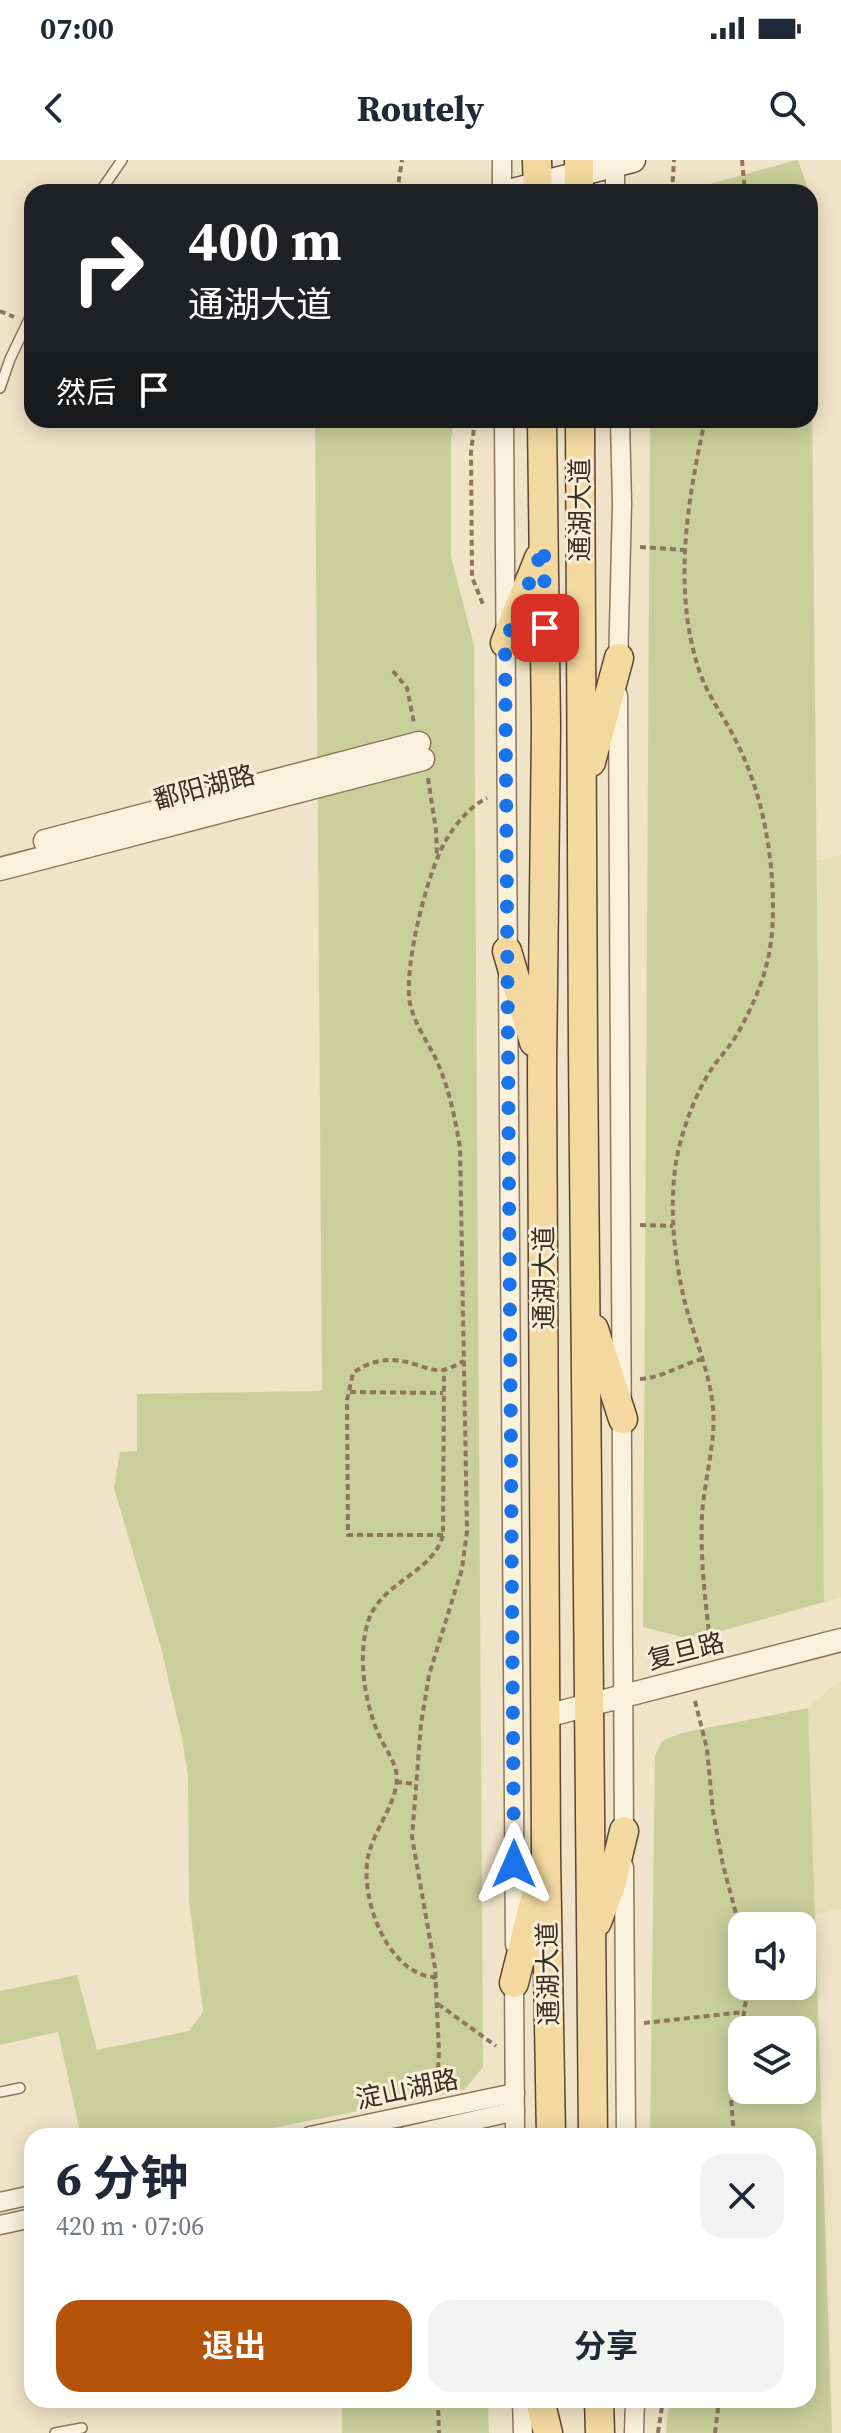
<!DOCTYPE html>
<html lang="zh">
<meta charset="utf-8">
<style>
:root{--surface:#fff;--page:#f2f2f3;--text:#1f2937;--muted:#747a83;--accent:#b45309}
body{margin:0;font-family:"Source Serif 4","Noto Sans SC",serif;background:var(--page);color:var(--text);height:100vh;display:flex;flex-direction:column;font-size:30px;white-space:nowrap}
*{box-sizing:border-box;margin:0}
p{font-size:26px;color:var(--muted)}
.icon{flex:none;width:44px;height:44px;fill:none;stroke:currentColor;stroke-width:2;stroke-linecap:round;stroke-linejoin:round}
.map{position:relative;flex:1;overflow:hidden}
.panel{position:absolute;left:24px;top:1968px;width:792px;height:280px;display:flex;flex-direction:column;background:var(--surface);border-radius:24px;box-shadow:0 4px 20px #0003}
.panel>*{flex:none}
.guide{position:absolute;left:24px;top:24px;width:794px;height:244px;border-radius:24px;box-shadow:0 4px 20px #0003;background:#202124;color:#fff;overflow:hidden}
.fabs{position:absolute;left:728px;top:1752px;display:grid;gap:16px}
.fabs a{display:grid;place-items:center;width:88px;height:88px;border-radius:16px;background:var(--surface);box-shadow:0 4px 20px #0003;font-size:40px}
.pin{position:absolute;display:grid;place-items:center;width:68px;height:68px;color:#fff;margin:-34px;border-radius:16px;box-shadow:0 4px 12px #0006}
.me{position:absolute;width:88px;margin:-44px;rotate:0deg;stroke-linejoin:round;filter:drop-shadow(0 0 6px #0008)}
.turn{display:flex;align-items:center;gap:28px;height:168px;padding:0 32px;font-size:36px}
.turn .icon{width:104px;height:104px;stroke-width:2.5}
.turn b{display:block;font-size:56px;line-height:68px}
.then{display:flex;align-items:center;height:76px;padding:0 32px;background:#0003;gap:16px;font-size:30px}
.round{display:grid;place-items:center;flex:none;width:84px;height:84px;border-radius:24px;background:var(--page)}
.headline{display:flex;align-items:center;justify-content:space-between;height:136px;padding:0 32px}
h1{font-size:48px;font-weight:700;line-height:60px}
.primary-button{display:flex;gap:16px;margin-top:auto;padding:16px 32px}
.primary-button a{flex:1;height:92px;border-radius:24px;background:var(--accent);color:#fff;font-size:32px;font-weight:700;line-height:92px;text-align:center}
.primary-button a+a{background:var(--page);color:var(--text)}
.status{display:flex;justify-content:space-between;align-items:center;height:56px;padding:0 40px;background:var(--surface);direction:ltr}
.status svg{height:22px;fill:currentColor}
header{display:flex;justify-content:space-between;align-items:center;height:104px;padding:0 32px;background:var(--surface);font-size:36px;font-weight:700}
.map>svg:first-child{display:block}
</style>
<div class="status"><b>07:00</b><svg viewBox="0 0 49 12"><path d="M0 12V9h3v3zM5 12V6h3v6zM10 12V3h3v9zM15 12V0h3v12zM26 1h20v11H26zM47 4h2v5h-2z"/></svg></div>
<header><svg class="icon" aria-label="back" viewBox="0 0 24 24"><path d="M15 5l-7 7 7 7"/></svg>Routely<svg class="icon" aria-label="search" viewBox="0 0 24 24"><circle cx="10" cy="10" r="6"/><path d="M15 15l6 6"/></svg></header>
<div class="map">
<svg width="841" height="2273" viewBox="0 0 841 2273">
<rect width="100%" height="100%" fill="#f0e4c8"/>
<g fill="#e6deb5">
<polygon points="841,695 841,1437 824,1442 817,701"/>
<polygon points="838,1522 841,1522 841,1749 814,1754 808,1548"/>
</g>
<g fill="#c9cf9b" fill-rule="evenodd">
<polygon points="796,0 798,0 809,32 681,32"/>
<polygon points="810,35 824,1442 711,1474 686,1478 643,1467 650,260 810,260"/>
<polygon points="315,260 455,260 451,278 451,397 474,485 483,1907 464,1930 232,1976 81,1976 58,1872 0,1885 0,1831 77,1815 97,1890 189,1871 203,1852 189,1740 188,1616 182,1578 160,1484 114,1328 120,1292 137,1291 137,1234 322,1231"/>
<path d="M808 1548 832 2273H666L669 2240H808V1976H650L655 1595 662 1581 681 1573ZM742 1766H802V1826H742ZM742 1870H802V1930H742Z"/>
<polygon points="342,2240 488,2240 489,2273 342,2273"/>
</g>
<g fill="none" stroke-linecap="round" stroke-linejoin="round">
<defs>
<g id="service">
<polyline points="100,32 122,0"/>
<polyline points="0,228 10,199 32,153"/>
<polyline points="0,1932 20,1928"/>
<polyline points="55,2273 82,2268"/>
</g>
<g id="minor">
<polyline points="502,0 502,32"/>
<polyline points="615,0 615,32"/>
<polyline points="504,260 515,1785"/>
<polyline points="618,509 622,343 620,260"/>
<polyline points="618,535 624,1681"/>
<polyline points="624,1707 626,1976"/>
<polyline points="514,1815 515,1976"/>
<polyline points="310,1976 515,1933"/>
<polyline points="406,1976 515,1951"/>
<polyline points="0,2042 32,2035"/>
<polyline points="0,2065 32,2058"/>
<polyline points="522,2240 523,2273"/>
<polyline points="634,2273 635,2240"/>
</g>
<g id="tertiary">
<polyline points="45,681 419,583"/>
<polyline points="0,709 423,599"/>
<polyline points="546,1556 841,1480"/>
</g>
<polyline id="secondary" points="509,32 633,0"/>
<g id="primary">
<polyline points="537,0 538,32"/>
<polyline points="579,32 579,0"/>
<polyline points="542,260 546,567 542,910 546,1695 551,1976"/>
<polyline points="580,260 583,891 593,1976"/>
<polyline points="505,483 539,398"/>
<polyline points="591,602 619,498"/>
<polyline points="507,791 534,882"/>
<polyline points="594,1169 623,1259"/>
<polyline points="597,1762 611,1725 624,1671"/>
<polyline points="514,1823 536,1735"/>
<polyline points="540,2240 548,2273"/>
<polyline points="599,2240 600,2273"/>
</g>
</defs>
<use href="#service" stroke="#8d765c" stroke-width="12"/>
<use href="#minor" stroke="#8d765c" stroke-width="21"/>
<use href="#tertiary" stroke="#8d765c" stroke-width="25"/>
<use href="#secondary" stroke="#6f573f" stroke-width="27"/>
<use href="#primary" stroke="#5b4430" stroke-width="31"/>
<g stroke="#8d765c" stroke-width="4" stroke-dasharray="6 4" stroke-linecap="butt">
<polyline points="742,0 745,32"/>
<polyline points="397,32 402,0"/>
<polyline points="672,32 674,0"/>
<polyline points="0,151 14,157"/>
<polyline points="475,260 471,292 472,417 484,447"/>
<path d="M705 260C687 343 672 431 700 513 709 538 725 558 736 581 762 632 773 692 773 749 773 796 762 829 739 871 730 888 715 901 706 918 692 943 681 974 676 1002 669 1049 674 1097 685 1143 694 1177 710 1212 713 1248 716 1284 704 1320 702 1356 700 1401 706 1446 711 1490"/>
<polyline points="640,387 685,390"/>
<polyline points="393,511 407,528 414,563"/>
<polyline points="428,618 436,670 437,697"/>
<polyline points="640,1065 673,1066"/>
<path d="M640 1219C662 1218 680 1205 702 1199"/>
<polyline points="350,1232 443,1233"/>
<path d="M443 1375H348L347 1240 353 1213C372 1199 392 1197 414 1204 423 1206 431 1211 440 1210 448 1210 456 1205 464 1201"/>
<polyline points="695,1541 707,1589 713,1652 723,1705 742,1776"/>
<polyline points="396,1622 416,1624"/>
<path d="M436 1818C430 1816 423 1816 418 1813 381 1795 361 1735 368 1697 373 1670 402 1637 396 1611 393 1598 383 1585 378 1573 364 1540 357 1493 369 1459 383 1421 433 1413 443 1375L444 1211"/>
<polyline points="438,1844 496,1886"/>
<polyline points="644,1863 744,1852"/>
<path d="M437 1928 439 1891 435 1808 412 1677 421 1564 429 1515 462 1409 467 1371 460 988C455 957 449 928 436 899 427 881 414 863 410 843 403 808 428 707 448 677 457 662 471 646 487 638"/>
<polyline points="734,1976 731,1938 748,1826"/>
<polyline points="438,2240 439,2273"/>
<polyline points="658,2273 663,2240"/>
<polyline points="715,2273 719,2240"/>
</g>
<use href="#service" stroke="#faf1dc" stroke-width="9"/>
<use href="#minor" stroke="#faf1dc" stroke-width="18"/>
<use href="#tertiary" stroke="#faf1dc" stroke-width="22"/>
<use href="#secondary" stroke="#faf1dc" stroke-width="24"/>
<use href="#primary" stroke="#f3d9a0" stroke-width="28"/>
</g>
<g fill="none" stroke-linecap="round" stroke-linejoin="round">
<polyline stroke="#1a73e8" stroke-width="14" stroke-dasharray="0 25.2" points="514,1704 505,483 544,386 545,468"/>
</g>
<g text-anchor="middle" stroke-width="6" stroke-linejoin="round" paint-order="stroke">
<g font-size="26" fill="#3d2e20" stroke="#f7eed8">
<text transform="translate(580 350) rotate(-90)" y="9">通湖大道</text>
<text transform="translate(204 627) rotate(-15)" y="9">鄱阳湖路</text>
<text transform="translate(544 1118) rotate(-90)" y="9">通湖大道</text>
<text transform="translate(686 1491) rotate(-14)" y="9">复旦路</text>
<text transform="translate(548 1814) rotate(-91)" y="9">通湖大道</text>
<text transform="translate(407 1929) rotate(-12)" y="9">淀山湖路</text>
</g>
</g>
</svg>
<div class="fabs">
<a><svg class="icon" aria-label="sound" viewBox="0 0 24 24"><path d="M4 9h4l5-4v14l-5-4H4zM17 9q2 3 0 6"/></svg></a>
<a><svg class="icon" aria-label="layers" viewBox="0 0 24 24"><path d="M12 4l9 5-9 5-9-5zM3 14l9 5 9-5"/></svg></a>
</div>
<div class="pin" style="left:545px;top:468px;background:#d93025"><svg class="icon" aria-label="arrive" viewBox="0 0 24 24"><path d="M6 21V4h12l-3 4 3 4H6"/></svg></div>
<svg class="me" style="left:514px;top:1704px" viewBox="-20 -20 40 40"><path d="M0-17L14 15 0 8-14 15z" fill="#1a73e8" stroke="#fff" stroke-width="4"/></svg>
<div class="guide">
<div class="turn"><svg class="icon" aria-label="right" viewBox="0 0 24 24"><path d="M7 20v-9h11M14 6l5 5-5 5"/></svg><div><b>400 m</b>通湖大道</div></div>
<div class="then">然后<svg class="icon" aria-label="arrive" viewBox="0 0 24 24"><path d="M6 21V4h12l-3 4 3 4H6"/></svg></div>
</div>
<section class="panel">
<div class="headline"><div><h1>6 分钟</h1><p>420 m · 07:06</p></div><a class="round"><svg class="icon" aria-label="close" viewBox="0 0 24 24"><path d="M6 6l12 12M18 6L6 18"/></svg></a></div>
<div class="primary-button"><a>退出</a><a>分享</a></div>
</section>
</div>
